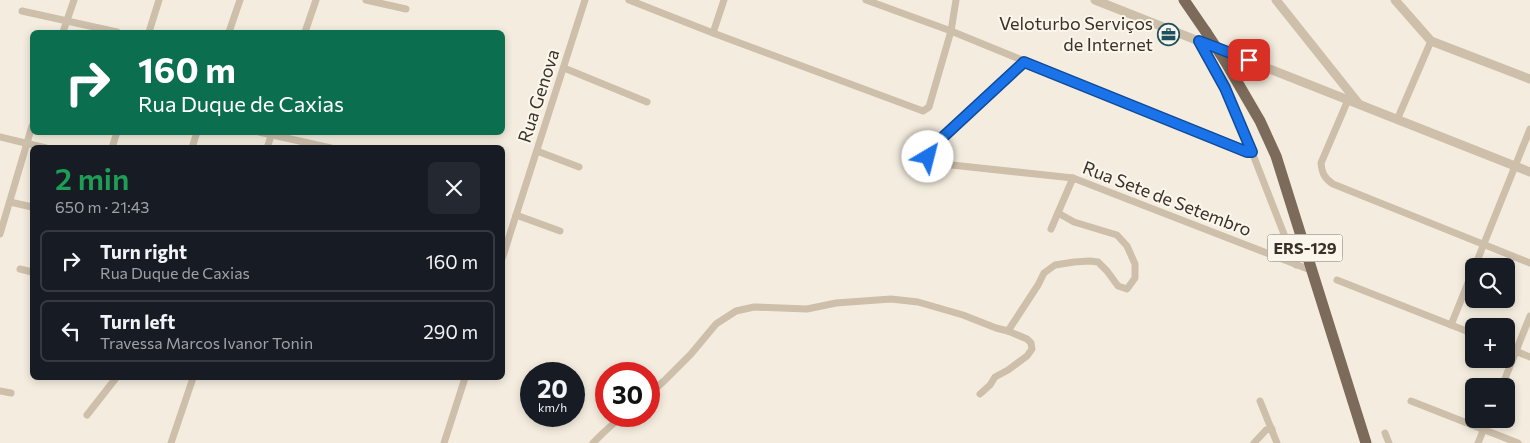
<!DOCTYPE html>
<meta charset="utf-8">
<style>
:root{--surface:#171b24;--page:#242831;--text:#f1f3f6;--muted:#9ea1a6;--line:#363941}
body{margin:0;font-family:Commissioner,sans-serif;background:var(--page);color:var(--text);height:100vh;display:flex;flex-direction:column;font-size:19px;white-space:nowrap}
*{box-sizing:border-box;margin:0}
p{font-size:16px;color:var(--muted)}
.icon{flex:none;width:28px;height:28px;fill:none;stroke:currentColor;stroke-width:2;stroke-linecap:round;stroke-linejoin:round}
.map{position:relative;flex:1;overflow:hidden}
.panel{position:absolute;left:30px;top:145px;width:475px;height:235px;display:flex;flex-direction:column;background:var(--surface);border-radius:8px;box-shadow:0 2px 8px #0003}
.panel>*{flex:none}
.guide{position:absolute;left:30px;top:30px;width:475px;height:105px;border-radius:8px;box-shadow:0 2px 8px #0003;background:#0b6e4f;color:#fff;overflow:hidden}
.tools{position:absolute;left:1465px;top:258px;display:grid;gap:10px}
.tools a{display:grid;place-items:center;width:50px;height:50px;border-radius:8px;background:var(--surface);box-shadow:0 2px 8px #0003;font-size:25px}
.speed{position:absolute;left:520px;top:362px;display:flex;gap:10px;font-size:25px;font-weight:700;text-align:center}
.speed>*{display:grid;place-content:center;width:65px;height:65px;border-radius:50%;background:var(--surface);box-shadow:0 2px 8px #0003;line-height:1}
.speed small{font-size:12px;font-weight:400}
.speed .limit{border:8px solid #d22;background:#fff;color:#111}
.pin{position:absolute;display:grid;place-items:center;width:42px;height:42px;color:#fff;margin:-21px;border-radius:10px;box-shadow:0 2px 8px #0006}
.me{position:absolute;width:55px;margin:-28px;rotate:37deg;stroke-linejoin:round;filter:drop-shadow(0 0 4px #0008)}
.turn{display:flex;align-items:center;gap:18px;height:105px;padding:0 25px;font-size:22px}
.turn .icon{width:65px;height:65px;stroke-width:2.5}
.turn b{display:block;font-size:35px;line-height:42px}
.round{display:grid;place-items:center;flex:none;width:52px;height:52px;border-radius:8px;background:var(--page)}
.summary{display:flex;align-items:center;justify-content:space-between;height:85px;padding:0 25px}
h1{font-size:30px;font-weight:600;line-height:38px;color:#1e9e55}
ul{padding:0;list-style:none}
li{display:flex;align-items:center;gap:15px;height:62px;margin:0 10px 8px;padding:0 15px;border:2px solid var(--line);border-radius:8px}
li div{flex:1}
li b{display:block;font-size:19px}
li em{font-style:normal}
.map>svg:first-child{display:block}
</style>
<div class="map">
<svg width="1530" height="443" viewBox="0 0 1530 443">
<rect width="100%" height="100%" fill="#f4eddf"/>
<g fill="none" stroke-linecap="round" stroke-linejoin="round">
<g stroke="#cdbfaa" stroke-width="7">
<polyline points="366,0 406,9"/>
<polyline points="629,0 713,33 923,111 929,107 951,31 956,0"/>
<polyline points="866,0 951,31 1247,152 1252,152"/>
<polyline points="22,11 117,32"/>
<polyline points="63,32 74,0"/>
<polyline points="149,32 159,0"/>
<polyline points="229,32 240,0"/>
<polyline points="305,32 316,0"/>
<polyline points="713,33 724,0"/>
<polyline points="1199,41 1225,88 1252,152 1296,265"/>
<polyline points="1024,62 929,150 928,157 933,163 1073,178 1313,271"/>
<polyline points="564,68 647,102"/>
<path d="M1348 100 1321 163C1322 173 1324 178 1333 184L1530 263"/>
<polyline points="1397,120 1431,41"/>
<polyline points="259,132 331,148"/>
<polyline points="0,137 46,148"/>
<polyline points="112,148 117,132"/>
<polyline points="192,148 197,132"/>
<polyline points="267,148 272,133"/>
<polyline points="537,151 579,167"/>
<polyline points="10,202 32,207"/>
<polyline points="516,215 560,231"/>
<polyline points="1051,229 1073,178"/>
<polyline points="0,234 32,126"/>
<polyline points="502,259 585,0"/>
<polyline points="1475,266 1530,129"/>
<polyline points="20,269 32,272"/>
<polyline points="1337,280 1474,334"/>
<polyline points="1451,325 1474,268"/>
<polyline points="1008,331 1038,285 1044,273 1055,265 1074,262 1090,261 1098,262 1107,271 1118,286 1127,289 1135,278 1135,264 1127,246 1117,235 1074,222 1058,213"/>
<polyline points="1506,347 1530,357"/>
<polyline points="1502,386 1530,316"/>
<polyline points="0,391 11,393"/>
<polyline points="649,394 664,381 691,354 716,324 736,311 754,307 807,309 836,303 891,299 918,302 963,315 996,328 1008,331 1027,339 1031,343 1032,349 1027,356 1008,370 995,377 990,385 980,394"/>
<polyline points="1260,401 1277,443"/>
<polyline points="1411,401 1518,443"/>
<polyline points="87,415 116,378"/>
<polyline points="1385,433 1389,443"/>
<polyline points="171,443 193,378"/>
<polyline points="444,443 465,378"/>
<polyline points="593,443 603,433 622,416"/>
<polyline points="1254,443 1266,430 1272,429"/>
<polyline points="1478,443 1488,419"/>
</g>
<g stroke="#cdbfaa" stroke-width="9">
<polyline points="1095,0 1530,172"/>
<polyline points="1276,0 1359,104"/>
<polyline points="1395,0 1431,41 1530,79"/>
</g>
<g stroke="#7c6b5a" stroke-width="11">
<polyline points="1184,0 1206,32"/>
<polyline points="1225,61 1260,121 1276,156 1366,443"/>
</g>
<polyline stroke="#7c6b5a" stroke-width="11" points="1206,32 1225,61"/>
</g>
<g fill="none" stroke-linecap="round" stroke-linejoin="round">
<defs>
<polyline id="route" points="928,157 929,150 1024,62 1247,152 1252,152 1225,88 1199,41 1249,60"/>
</defs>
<use href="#route" stroke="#114b97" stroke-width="12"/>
<use href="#route" stroke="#1a73e8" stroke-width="9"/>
</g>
<defs>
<symbol id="office-ring" viewBox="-11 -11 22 22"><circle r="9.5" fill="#fbf6ec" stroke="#1d515e" stroke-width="1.5"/><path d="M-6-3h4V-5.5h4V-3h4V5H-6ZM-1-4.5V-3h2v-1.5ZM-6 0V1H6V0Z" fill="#1d515e"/></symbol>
</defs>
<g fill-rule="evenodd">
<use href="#office-ring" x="1156" y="22" width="25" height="25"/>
</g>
<g text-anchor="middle" stroke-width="4" stroke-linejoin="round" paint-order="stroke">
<rect fill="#fbf6ec" stroke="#746c64" stroke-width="1" x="1267.5" y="234.5" width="75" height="27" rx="4"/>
<g font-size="16" font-weight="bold" fill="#3a312a">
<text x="1305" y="254">ERS-129</text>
</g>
<g font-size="18" fill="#3a312a" stroke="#fbf6ec" text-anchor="end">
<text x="1153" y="30">Veloturbo Serviços<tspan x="1153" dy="21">de Internet</tspan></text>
</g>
<g font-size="18" fill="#3a312a" stroke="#fbf6ec">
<text transform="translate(539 96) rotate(-72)" y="6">Rua Genova</text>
<text transform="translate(1167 199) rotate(21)" y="6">Rua Sete de Setembro</text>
</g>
</g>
</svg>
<div class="tools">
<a><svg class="icon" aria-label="search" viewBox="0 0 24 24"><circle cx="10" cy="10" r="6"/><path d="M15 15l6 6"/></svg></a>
<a>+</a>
<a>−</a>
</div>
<div class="speed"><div>20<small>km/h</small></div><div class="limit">30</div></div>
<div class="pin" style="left:1249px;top:60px;background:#d93025"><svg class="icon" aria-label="arrive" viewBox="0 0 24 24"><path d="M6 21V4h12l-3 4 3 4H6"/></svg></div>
<svg class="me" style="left:928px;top:157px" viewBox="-20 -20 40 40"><circle r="19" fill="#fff"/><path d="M0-13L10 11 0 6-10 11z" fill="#1a73e8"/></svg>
<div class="guide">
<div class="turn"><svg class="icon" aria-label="right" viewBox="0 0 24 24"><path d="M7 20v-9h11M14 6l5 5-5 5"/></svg><div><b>160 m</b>Rua Duque de Caxias</div></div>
</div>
<section class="panel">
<div class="summary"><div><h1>2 min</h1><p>650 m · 21:43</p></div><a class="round"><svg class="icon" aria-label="close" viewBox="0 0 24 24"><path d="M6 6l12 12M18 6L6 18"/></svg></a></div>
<ul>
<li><svg class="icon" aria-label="right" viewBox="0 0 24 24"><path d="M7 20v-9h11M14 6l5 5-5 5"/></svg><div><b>Turn right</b><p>Rua Duque de Caxias</p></div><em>160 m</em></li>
<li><svg class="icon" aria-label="left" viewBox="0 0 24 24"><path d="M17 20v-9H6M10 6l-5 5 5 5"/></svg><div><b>Turn left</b><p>Travessa Marcos Ivanor Tonin</p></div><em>290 m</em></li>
</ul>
</section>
</div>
